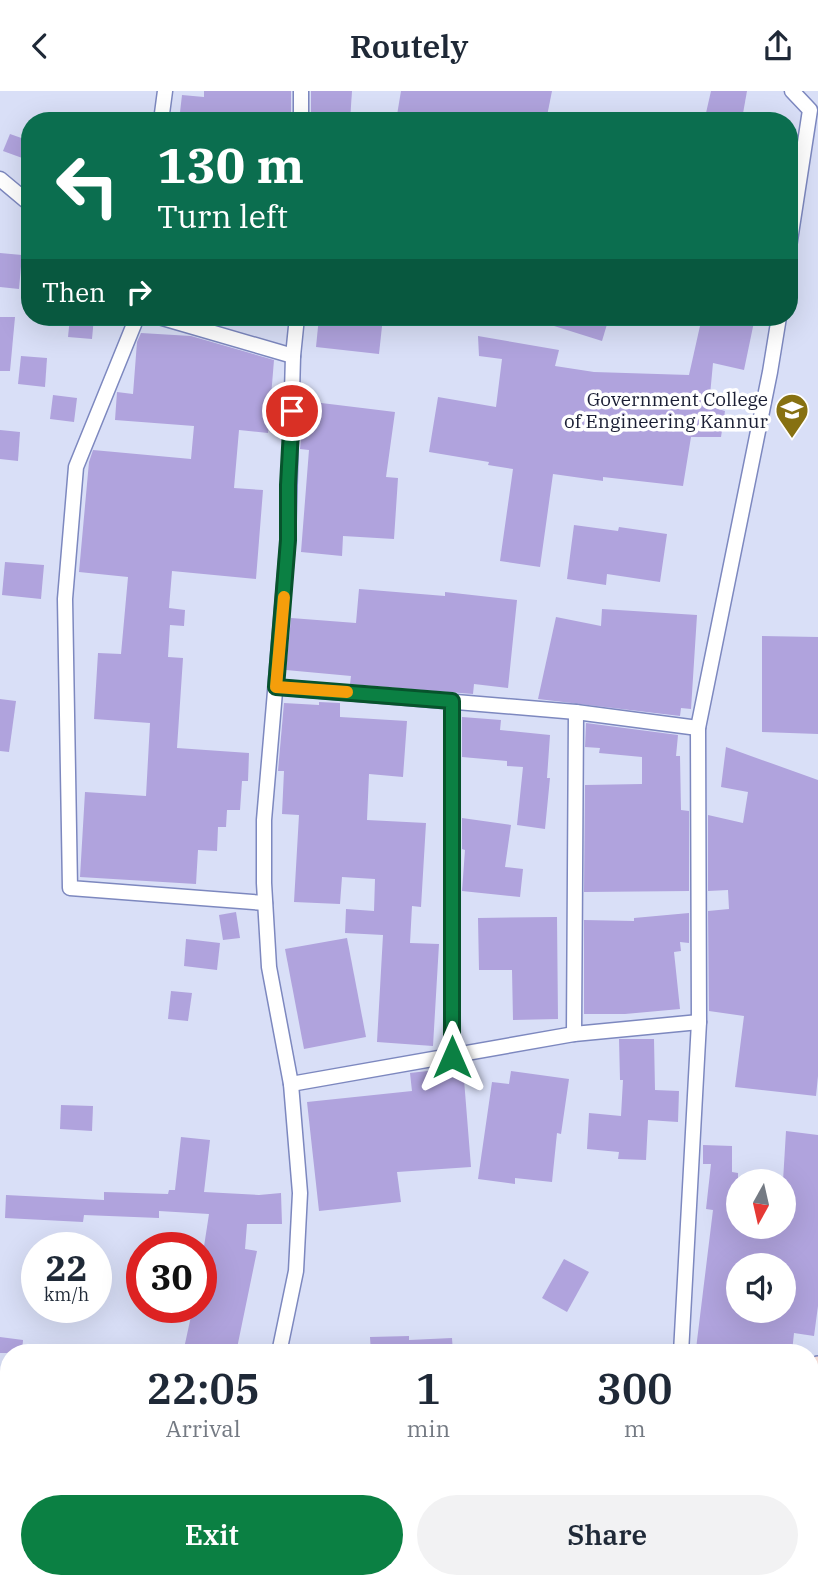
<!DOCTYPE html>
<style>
:root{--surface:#fff;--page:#f2f2f3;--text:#1f2937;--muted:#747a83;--accent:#0b8043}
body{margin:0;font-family:"IBM Plex Serif",serif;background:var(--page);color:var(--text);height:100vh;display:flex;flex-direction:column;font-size:26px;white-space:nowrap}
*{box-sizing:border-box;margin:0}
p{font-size:23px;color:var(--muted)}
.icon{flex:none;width:38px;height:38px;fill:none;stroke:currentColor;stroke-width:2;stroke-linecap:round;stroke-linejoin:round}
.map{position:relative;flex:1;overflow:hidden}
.drawer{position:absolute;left:0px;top:1253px;width:819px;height:245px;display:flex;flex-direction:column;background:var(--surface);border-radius:28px 28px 0 0;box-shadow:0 7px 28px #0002}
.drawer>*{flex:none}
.top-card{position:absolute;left:21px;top:21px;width:777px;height:214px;border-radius:28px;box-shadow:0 7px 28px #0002;background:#0b6e4f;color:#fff;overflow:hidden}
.needle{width:46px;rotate:188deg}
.fabs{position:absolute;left:726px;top:1078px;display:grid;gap:14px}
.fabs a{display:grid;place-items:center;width:70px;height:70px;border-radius:50%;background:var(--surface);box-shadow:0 7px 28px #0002;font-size:35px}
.speed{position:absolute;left:21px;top:1141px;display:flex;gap:14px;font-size:35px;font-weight:700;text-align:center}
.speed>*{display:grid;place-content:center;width:91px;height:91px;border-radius:50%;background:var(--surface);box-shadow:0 7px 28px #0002;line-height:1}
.speed small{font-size:18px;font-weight:400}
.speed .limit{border:10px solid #d22;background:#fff;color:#111}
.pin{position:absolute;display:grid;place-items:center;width:60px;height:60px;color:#fff;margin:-30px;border:4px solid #fff;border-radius:50%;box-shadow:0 2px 7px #0007}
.me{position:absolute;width:77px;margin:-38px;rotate:0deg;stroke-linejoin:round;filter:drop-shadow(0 0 5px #0008)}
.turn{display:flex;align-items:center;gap:24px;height:147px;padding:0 21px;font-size:32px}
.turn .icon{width:91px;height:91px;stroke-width:2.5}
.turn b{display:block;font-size:49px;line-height:60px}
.then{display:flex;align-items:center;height:66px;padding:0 21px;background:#0003;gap:14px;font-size:26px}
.eta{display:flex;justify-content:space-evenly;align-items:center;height:119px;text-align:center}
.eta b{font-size:42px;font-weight:600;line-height:49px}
.action{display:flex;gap:14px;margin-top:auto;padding:14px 21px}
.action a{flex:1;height:80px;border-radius:42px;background:var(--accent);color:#fff;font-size:28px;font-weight:600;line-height:80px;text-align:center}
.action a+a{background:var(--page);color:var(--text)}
header{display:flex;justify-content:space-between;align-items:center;height:91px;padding:0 21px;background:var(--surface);font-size:32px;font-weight:600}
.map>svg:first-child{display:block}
</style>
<header><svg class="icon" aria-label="back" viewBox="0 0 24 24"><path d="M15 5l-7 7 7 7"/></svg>Routely<svg class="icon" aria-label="share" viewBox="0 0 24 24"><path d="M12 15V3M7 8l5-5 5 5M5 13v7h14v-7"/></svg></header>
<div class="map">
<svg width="818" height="1498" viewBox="0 0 818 1498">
<rect width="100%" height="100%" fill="#d9dff7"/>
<g fill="#b0a3dd" fill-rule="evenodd">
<polygon points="204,0 291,0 291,30 179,30 182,4 204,6"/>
<polygon points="311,0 352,0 350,30 311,30"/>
<polygon points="401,0 552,0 546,30 396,30"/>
<polygon points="711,0 747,0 742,28 706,22"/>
<polygon points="10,43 30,50 25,68 3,60"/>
<polygon points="0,162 22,164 19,198 0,196"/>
<polygon points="0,226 15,226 10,280 0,280"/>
<polygon points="70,226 94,226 92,248 68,246"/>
<polygon points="319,226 383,226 379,263 316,256"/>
<polygon points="536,226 594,226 608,230 602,250 535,229"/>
<polygon points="702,226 755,226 744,279 713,272 709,315 725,320 721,346 691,346 683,395 603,386 603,390 553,383 540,476 500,470 513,378 488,374 489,371 429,361 438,306 496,316 502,268 479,265 478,245 559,259 555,275 594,281 689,284"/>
<polygon points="141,242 191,245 274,269 268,342 239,339 234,397 263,399 256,488 172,480 169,517 185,519 184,535 170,534 168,566 183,567 177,657 249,662 248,690 242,690 240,719 227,719 226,736 218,736 217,760 198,759 196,793 80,786 85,701 146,705 150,632 94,628 98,562 121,563 128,486 79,481 89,371 93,359 191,368 194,335 115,329 117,301 133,303 137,251"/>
<polygon points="21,265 47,267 45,296 18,293"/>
<polygon points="53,304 77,307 74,331 50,328"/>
<polygon points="305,310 395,321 386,386 398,387 394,448 343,445 342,465 301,461 309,359 300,358"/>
<polygon points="0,339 20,341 18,370 0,368"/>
<polygon points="574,434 618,440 619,436 667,443 660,491 607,483 606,494 567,488"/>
<polygon points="5,471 44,474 41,508 2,504"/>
<polygon points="359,498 445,505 445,501 517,509 508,597 474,593 473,603 350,593 351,585 286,579 291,527 356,532"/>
<polygon points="602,518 697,524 691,618 681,617 680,625 538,608 556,526 601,535"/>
<polygon points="762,545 818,546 818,643 762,641"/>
<polygon points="0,608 16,610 9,661 0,660"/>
<polygon points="319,611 340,612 340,626 407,630 403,686 369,683 367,729 426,732 421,816 412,815 410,852 439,853 433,955 377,951 383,844 345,842 346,818 374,820 375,788 342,786 340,813 294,811 299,724 282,723 284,680 278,680 284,612 319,614"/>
<polygon points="462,626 501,629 500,639 550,644 547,687 550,687 545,738 517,734 523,676 507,675 507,670 462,666"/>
<polygon points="586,632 678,644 676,665 680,665 681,719 689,720 689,800 584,801 585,694 642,693 642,666 599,662 600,657 585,656"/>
<polygon points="726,656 818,689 818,985 816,1005 735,996 744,925 709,920 708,820 729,818 728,799 708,800 708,724 743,732 748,701 721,696"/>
<polygon points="462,727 511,734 505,776 523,778 520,806 462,800 465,759 462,758"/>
<polygon points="236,821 240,847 223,849 219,824"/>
<polygon points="689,822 689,852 680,851 681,860 674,861 680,918 625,923 584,923 584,829 634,830 634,827"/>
<polygon points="557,826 558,928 513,929 512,879 479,879 478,827"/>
<polygon points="347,847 366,946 304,958 285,858"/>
<polygon points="186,848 220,852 217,879 184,875"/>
<polygon points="171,900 192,902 188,930 168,928"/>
<polygon points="619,948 654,948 655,999 679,1000 678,1031 648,1029 646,1069 618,1068 619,1061 587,1058 589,1022 621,1025 623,989 620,989"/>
<polygon points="463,976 471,1076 397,1081 401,1111 319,1120 307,1011 412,1000 410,982"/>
<polygon points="511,980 569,988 561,1043 557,1042 552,1091 515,1087 515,1093 478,1088 492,991 509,993"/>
<polygon points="61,1014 93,1015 92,1040 60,1038"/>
<path d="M786 1040 818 1044V1215L814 1245 794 1242 792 1261 731 1254 730 1262 696 1258 713 1119 706 1118 711 1073H703V1054L732 1055V1081L738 1082V1136H784L783 1090ZM738 1174H784V1220H738Z"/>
<polygon points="181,1046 210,1049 204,1101 259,1104 281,1102 282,1133 247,1133 245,1158 257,1160 236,1262 183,1262 193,1216 201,1216 201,1175 209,1123 159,1120 159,1127 84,1124 83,1131 5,1127 6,1104 104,1109 104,1101 168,1103 169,1099 175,1099"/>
<polygon points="564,1168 589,1181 567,1221 542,1207"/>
<polygon points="409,1245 409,1249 452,1247 453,1262 371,1262 370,1246"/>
<polygon points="0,1246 23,1249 22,1262 0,1262"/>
</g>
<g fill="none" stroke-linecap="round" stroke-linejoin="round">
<defs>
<g id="street">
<polyline points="301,0 301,30"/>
<polyline points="161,30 165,0"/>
<polyline points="0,88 30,113"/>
<polyline points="789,156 810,19 792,0"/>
<polyline points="137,226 76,376 65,508 70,797 265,812"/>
<polyline points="159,226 293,265"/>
<polyline points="276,596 576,621 698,637"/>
<polyline points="574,943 576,621"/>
<polyline points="452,966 452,610"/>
<polyline points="291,993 574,943 699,931"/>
<polyline points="279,1262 296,1180 300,1102 291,993 269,876 264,792 264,729 288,449 293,265 297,226"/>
<polyline points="681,1262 699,931 698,637 770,281 779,226"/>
<polyline points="0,1383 9,1413"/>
<polyline points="31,1489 34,1498"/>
<polyline points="213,1489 215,1498"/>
<polyline points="448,1489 451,1498"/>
</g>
<g id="secondary">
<polyline points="810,1279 818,1275"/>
<polyline points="0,1372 9,1373"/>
</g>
</defs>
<use href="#street" stroke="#7d88bf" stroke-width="17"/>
<use href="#secondary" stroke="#7d88bf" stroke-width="22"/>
<use href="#street" stroke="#fff" stroke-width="14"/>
<use href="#secondary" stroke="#fce3dd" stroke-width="19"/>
</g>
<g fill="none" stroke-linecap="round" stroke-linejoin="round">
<defs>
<polyline id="route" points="292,320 288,394 288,449 276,596 452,610 452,966"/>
</defs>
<use href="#route" stroke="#07532c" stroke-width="18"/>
<use href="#route" stroke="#0b8043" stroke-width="12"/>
<polyline stroke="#f59e0b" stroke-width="12" points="284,506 276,596 347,601"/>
</g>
<defs>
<symbol id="university-pin" viewBox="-11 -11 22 30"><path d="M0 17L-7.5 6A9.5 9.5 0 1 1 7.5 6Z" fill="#877112" stroke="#fff"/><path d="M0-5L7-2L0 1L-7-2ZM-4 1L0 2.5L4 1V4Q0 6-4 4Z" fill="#fff"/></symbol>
</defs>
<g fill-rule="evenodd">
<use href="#university-pin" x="773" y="300" width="38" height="52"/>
</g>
<g text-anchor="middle" stroke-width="7" stroke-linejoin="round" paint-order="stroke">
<g font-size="19" fill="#1a1e34" stroke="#fff" text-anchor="end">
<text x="768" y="315">Government College<tspan x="768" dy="22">of Engineering Kannur</tspan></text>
</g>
</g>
</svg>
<div class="fabs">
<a><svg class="needle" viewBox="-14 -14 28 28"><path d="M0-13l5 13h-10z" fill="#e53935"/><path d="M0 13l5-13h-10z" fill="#747a83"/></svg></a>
<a><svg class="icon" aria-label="sound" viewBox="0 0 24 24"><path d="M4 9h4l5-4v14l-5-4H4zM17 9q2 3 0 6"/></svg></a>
</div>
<div class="speed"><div>22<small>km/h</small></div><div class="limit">30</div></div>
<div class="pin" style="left:292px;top:320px;background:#d93025"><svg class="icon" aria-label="arrive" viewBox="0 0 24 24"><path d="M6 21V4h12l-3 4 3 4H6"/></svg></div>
<svg class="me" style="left:452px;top:966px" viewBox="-20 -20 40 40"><path d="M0-17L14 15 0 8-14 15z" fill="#0b8043" stroke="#fff" stroke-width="4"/></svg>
<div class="top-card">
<div class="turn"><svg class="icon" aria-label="left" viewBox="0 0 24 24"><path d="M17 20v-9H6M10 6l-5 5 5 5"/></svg><div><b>130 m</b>Turn left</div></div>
<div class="then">Then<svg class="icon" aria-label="right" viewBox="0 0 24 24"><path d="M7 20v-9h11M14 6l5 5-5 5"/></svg></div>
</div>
<section class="drawer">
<div class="eta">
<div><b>22:05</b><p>Arrival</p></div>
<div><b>1</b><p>min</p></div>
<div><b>300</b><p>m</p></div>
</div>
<div class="action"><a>Exit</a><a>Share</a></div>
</section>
</div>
